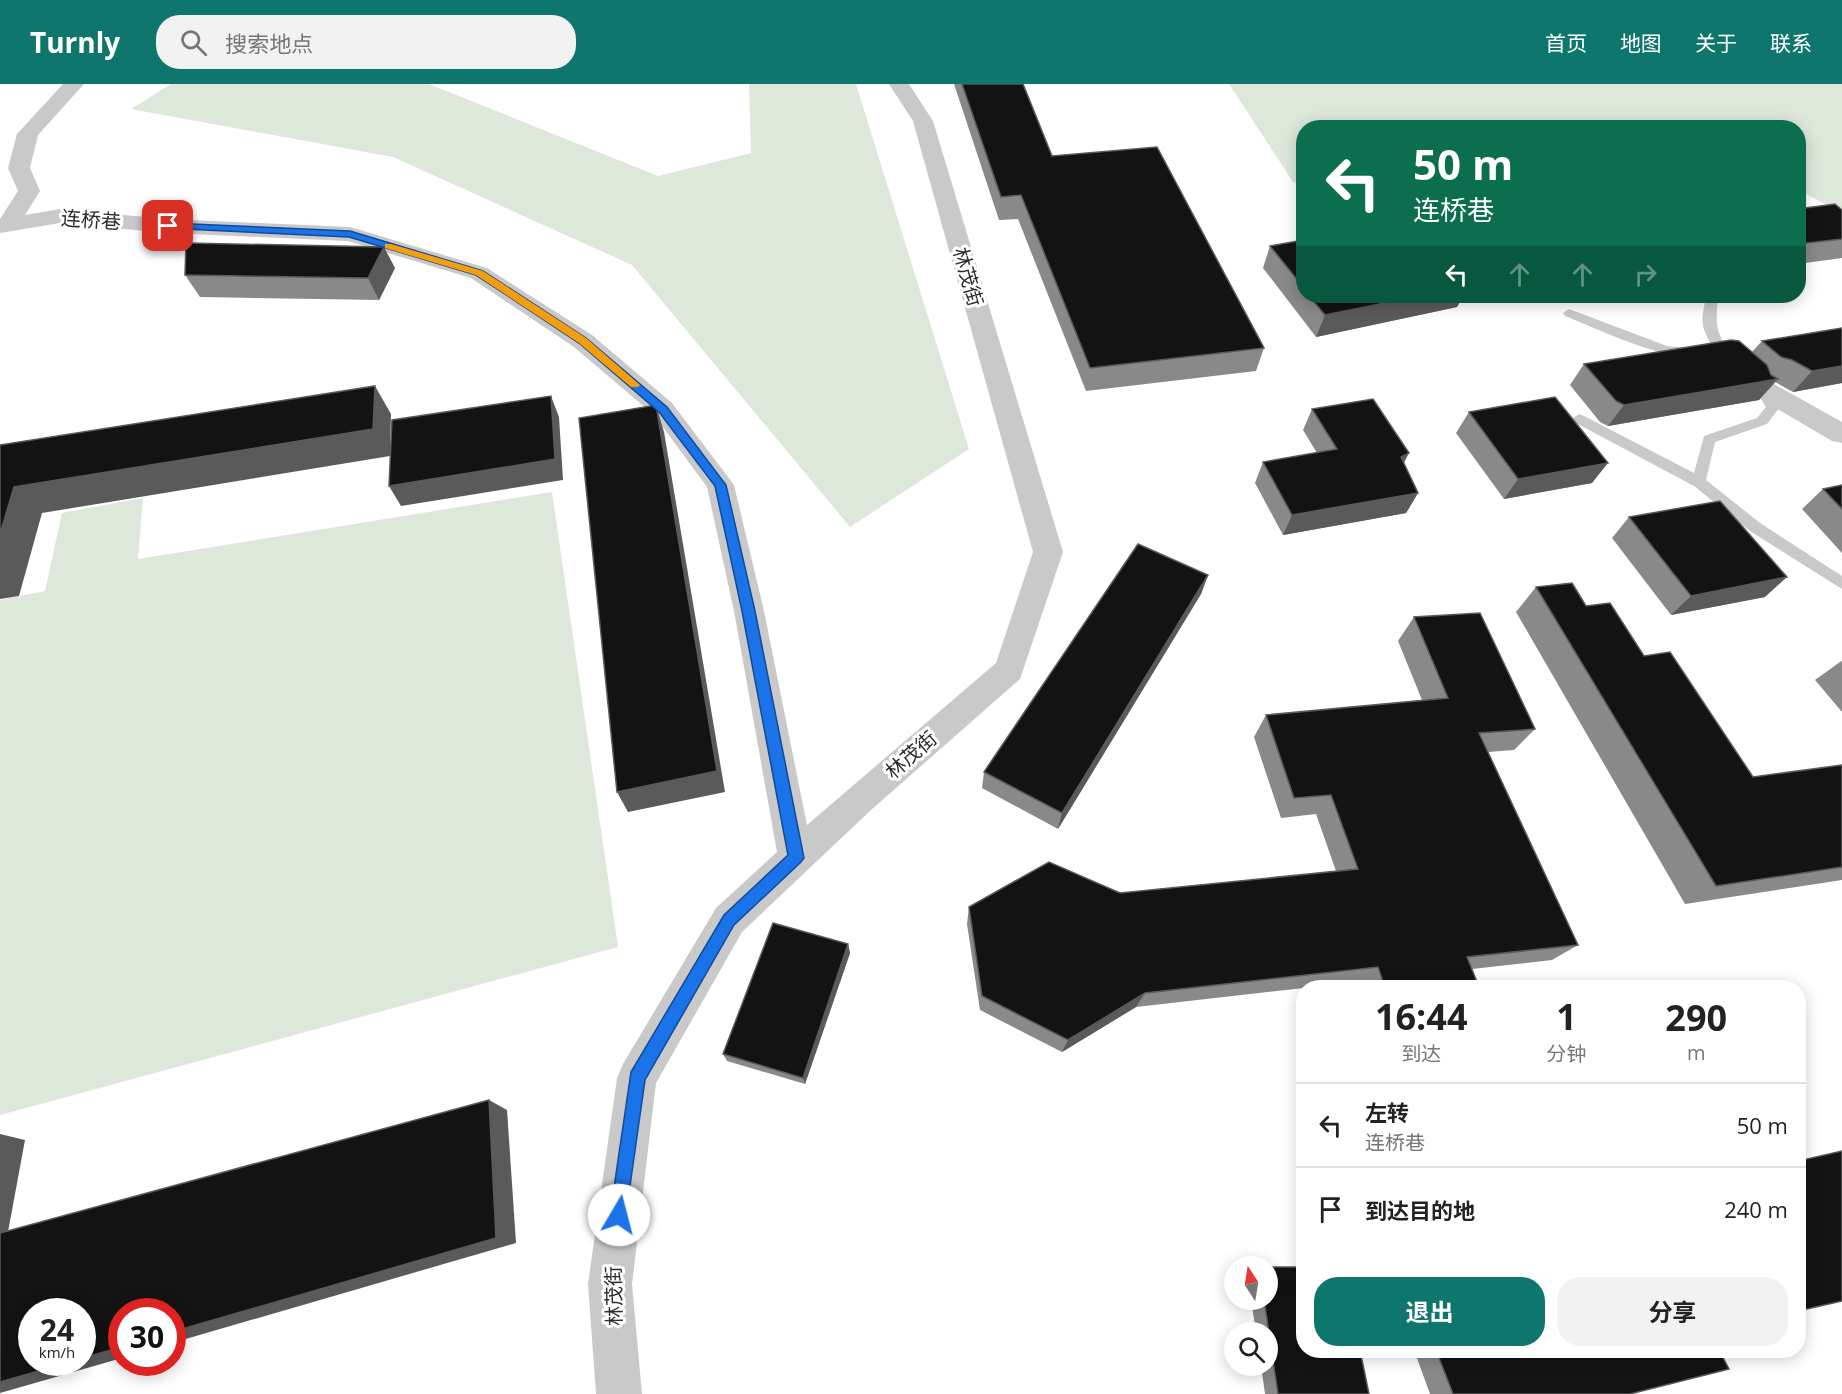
<!DOCTYPE html>
<html lang="zh">
<meta charset="utf-8">
<style>
:root{--surface:#fff;--page:#f2f2f2;--text:#222;--muted:#767676;--line:#e0e0e0;--accent:#0f766e}
body{margin:0;font-family:"Open Sans","Noto Sans SC",sans-serif;background:var(--page);color:var(--text);height:100vh;display:flex;flex-direction:column;font-size:22px;white-space:nowrap}
*{box-sizing:border-box;margin:0}
p{font-size:20px;color:var(--muted)}
.icon{flex:none;width:33px;height:33px;fill:none;stroke:currentColor;stroke-width:2;stroke-linecap:round;stroke-linejoin:round}
.map{position:relative;flex:1;overflow:hidden}
.panel{position:absolute;left:1296px;top:896px;width:510px;height:378px;display:flex;flex-direction:column;background:var(--surface);border-radius:24px;box-shadow:0 3px 15px #0003}
.panel>*{flex:none}
.hud{position:absolute;left:1296px;top:36px;width:510px;height:183px;border-radius:24px;box-shadow:0 3px 15px #0003;background:#0b6e4f;color:#fff;overflow:hidden}
.needle{width:39px;rotate:348deg}
.buttons{position:absolute;left:1224px;top:1172px;display:grid;gap:12px}
.buttons a{display:grid;place-items:center;width:54px;height:54px;border-radius:50%;background:var(--surface);box-shadow:0 3px 15px #0003;font-size:30px}
.speed{position:absolute;left:18px;top:1214px;display:flex;gap:12px;font-size:30px;font-weight:700;text-align:center}
.speed>*{display:grid;place-content:center;width:78px;height:78px;border-radius:50%;background:var(--surface);box-shadow:0 3px 15px #0003;line-height:1}
.speed small{font-size:15px;font-weight:400}
.speed .limit{border:9px solid #d22;background:#fff;color:#111}
.pin{position:absolute;display:grid;place-items:center;width:51px;height:51px;color:#fff;margin:-26px;border-radius:12px;box-shadow:0 3px 9px #0006}
.me{position:absolute;width:66px;margin:-33px;rotate:8deg;stroke-linejoin:round;filter:drop-shadow(0 0 4px #0008)}
.turn{display:flex;align-items:center;gap:21px;height:126px;padding:0 18px;font-size:27px}
.turn .icon{width:78px;height:78px;stroke-width:2.5}
.turn b{display:block;font-size:42px;line-height:51px}
.lanes{display:flex;align-items:center;height:57px;padding:0 18px;background:#0003;justify-content:center;gap:30px;direction:ltr}
.lanes .off{opacity:.35}
.eta{display:flex;justify-content:space-evenly;align-items:center;height:102px;text-align:center}
.eta b{font-size:36px;font-weight:700;line-height:42px}
.primary-button{display:flex;gap:12px;margin-top:auto;padding:12px 18px}
.primary-button a{flex:1;height:69px;border-radius:24px;background:var(--accent);color:#fff;font-size:24px;font-weight:700;line-height:69px;text-align:center}
.primary-button a+a{background:var(--page);color:var(--text)}
ul{padding:0;list-style:none}
li{display:flex;align-items:center;gap:18px;height:84px;padding:0 18px;border-top:2px solid var(--line)}
li div{flex:1}
li b{display:block;font-size:22px}
li em{font-style:normal}
header{display:flex;align-items:center;gap:36px;box-sizing:border-box;height:84px;padding:0 30px;background:var(--accent);color:#fff}
header strong{font-size:28px}
nav{display:flex;gap:33px;margin-inline-start:auto;font-size:21px}
.search{width:420px;height:54px;background:var(--page);display:flex;align-items:center;gap:15px;box-sizing:border-box;padding:0 21px;border-radius:24px;color:var(--muted);font-size:22px}
.map>svg:first-child{display:block}
</style>
<header>
<strong>Turnly</strong>
<div class="search"><svg class="icon" aria-label="search" viewBox="0 0 24 24"><circle cx="10" cy="10" r="6"/><path d="M15 15l6 6"/></svg>搜索地点</div>
<nav><a>首页</a><a>地图</a><a>关于</a><a>联系</a></nav>
</header>
<div class="map">
<svg width="1842" height="1310" viewBox="0 0 1842 1310">
<rect width="100%" height="100%" fill="#fff"/>
<g fill="#dde8db">
<polygon points="171,0 429,0 658,92 751,69 749,0 856,0 969,365 850,443 632,181 393,73 131,25"/>
<polygon points="1229,0 1842,0 1842,129 1799,106 1798,44 1304,44 1303,99 1293,98"/>
<polygon points="552,408 618,863 0,1031 0,516 45,507 62,429 143,414 138,475"/>
</g>
<g fill="none" stroke-linecap="round" stroke-linejoin="round">
<g fill="#c9c9c9" fill-rule="evenodd">
<path d="M1706 212H1718C1715 245 1716 250 1736 276L1735 279C1721 282 1705 253 1703 241 1701 233 1705 220 1706 212Z"/>
<path d="M1569 225 1667 262 1690 264 1696 268C1681 285 1586 240 1565 232L1563 229Z"/>
<polygon points="1761,300 1766,301 1780,323 1767,340 1715,358 1706,396 1760,439 1842,492 1842,505 1750,447 1694,402 1574,338 1572,335 1579,330 1584,332 1694,389 1704,352 1757,334 1766,323 1754,304"/>
</g>
<g fill="#c9c9c9" fill-rule="evenodd">
<polygon points="63,0 84,0 38,51 30,84 40,107 25,131 60,125 167,135 350,143 487,184 592,251 672,319 734,401 764,527 807,741 996,579 1033,468 913,37 889,0 909,0 933,37 1063,468 1020,595 871,726 742,848 656,999 632,1200 642,1310 596,1310 588,1200 617,994 623,980 716,824 777,768 734,527 707,403 654,331 574,263 471,194 348,157 167,149 60,139 0,149 0,135 18,107 8,84 17,50"/>
<polygon points="1763,296 1772,299 1842,338 1842,359 1832,357 1754,311 1750,305 1754,299"/>
</g>
</g>
<g fill="#898989">
<polygon points="954,0 1023,0 1052,72 1264,264 1256,287 1086,307 1018,135 999,136"/>
<polygon points="1798,125 1842,126 1842,174 1798,180"/>
<polygon points="1304,156 1304,212 1463,212 1457,223 1316,253 1263,184 1270,162"/>
<polygon points="395,184 379,216 200,213 185,191"/>
<polygon points="1842,244 1842,299 1793,308 1775,298 1759,316 1608,342 1600,338 1570,301 1584,280 1752,268 1762,257"/>
<polygon points="1312,325 1404,379 1418,409 1406,429 1283,451 1255,399 1263,378 1317,369 1303,346"/>
<polygon points="1469,328 1592,399 1504,415 1456,349"/>
<polygon points="1842,401 1842,469 1802,425 1823,405"/>
<polygon points="1629,433 1765,513 1671,531 1612,454"/>
<polygon points="1208,491 1201,510 1058,745 982,704 984,688"/>
<polygon points="1536,503 1586,522 1644,572 1753,693 1842,681 1842,796 1685,820 1516,528"/>
<polygon points="1414,533 1535,645 1514,666 1488,668 1578,861 1552,876 1472,885 1479,903 1361,903 1360,898 1314,903 1304,903 1304,904 1136,923 1062,968 980,926 967,840 969,823 1120,809 1336,787 1316,730 1281,734 1254,653 1266,631 1422,616 1398,557"/>
<polygon points="1842,577 1842,628 1815,596 1840,578"/>
<polygon points="848,860 850,869 805,1000 727,977 723,970"/>
<polygon points="1251,1215 1268,1215 1369,1310 1265,1310 1261,1281 1268,1281 1268,1248 1256,1248"/>
<polygon points="1414,1266 1719,1266 1630,1310 1430,1310"/>
</g>
<g fill="#5a5a5a">
<polygon points="384,163 395,184 379,216 368,194"/>
<polygon points="1420,212 1463,212 1457,223 1316,253 1325,231"/>
<polygon points="1842,282 1842,299 1793,308 1812,287"/>
<polygon points="1778,295 1759,316 1608,342 1624,321"/>
<polygon points="375,302 391,330 390,372 42,429 19,512 0,515 0,450 14,403"/>
<polygon points="551,312 559,333 563,396 401,422 389,402"/>
<polygon points="656,321 664,348 725,708 628,728 617,708"/>
<polygon points="1409,369 1398,390 1401,373"/>
<polygon points="1608,379 1592,399 1504,415 1518,395"/>
<polygon points="1418,409 1406,429 1283,451 1292,431"/>
<polygon points="1208,491 1201,510 1058,745 1062,729"/>
<polygon points="1787,493 1765,513 1671,531 1691,512"/>
<polygon points="848,860 850,869 805,1000 803,994"/>
<polygon points="1145,909 1136,923 1062,968 1068,956"/>
<polygon points="489,1016 507,1026 516,1159 172,1259 172,1248"/>
<polygon points="0,1050 25,1056 5,1164 0,1163"/>
<polygon points="122,1263 122,1274 0,1309 0,1298 70,1278 82,1278 82,1274"/>
</g>
<g fill="#131313" stroke="#5a5a5a" stroke-width="1.5">
<polygon points="962,0 1023,0 1052,72 1157,63 1264,264 1090,284 1021,111 1001,113"/>
<polygon points="1835,120 1842,126 1842,155 1798,160 1798,125"/>
<polygon points="1304,156 1304,204 1270,162"/>
<polygon points="186,159 384,163 368,194 185,191"/>
<polygon points="1309,212 1420,212 1325,231"/>
<polygon points="1842,244 1842,282 1812,287 1792,276 1781,273 1762,257"/>
<polygon points="1731,256 1739,257 1767,281 1771,291 1778,295 1624,321 1616,317 1584,280"/>
<polygon points="375,302 373,345 14,403 0,450 0,361"/>
<polygon points="551,312 555,375 389,402 392,336"/>
<polygon points="1555,313 1608,379 1518,395 1469,328"/>
<polygon points="1373,315 1409,369 1401,373 1418,409 1292,431 1263,378 1337,365 1312,325"/>
<polygon points="656,321 717,687 617,708 579,334"/>
<polygon points="1842,401 1842,425 1823,405"/>
<polygon points="1720,417 1787,493 1691,512 1629,433"/>
<polygon points="1138,460 1208,491 1062,729 984,688"/>
<polygon points="1572,499 1586,522 1610,519 1644,572 1670,568 1753,693 1842,681 1842,783 1716,802 1536,503"/>
<polygon points="1480,529 1535,645 1479,649 1578,861 1467,873 1479,903 1385,903 1378,883 1145,909 1068,956 982,912 969,823 1049,778 1120,809 1358,785 1331,711 1294,714 1266,631 1448,614 1414,533"/>
<polygon points="773,839 848,860 803,994 723,970"/>
<polygon points="489,1016 496,1154 172,1248 172,1227 122,1227 122,1263 82,1274 82,1227 32,1227 32,1278 70,1278 0,1298 0,1149"/>
<polygon points="1842,1067 1842,1217 1798,1227 1798,1077"/>
<polygon points="1268,1183 1304,1183 1304,1266 1360,1266 1369,1310 1278,1310 1264,1215 1268,1215"/>
<polygon points="1436,1266 1719,1266 1729,1285 1630,1310 1453,1310"/>
</g>
<polygon fill="#1a73e8" stroke="#114b97" stroke-width="1.5" points="168,139 350,147 483,187 586,254 667,323 726,401 755,527 804,774 801,778 734,841 645,996 625,1137 619,1140 613,1137 610,1131 631,988 724,831 788,771 742,527 715,402 659,328 579,259 476,191 349,153 164,144 163,142"/>
<polygon fill="#f59e0b" points="385,160 391,160 483,187 586,254 640,301 638,303 631,303 579,259 476,191 385,164"/>
<g text-anchor="middle" stroke-width="6" stroke-linejoin="round" paint-order="stroke">
<g font-size="20" fill="#2c2c2c" stroke="#fff">
<text transform="translate(91 136) rotate(4)" y="7">连桥巷</text>
<text transform="translate(968 193) rotate(74)" y="7">林茂街</text>
<text transform="translate(911 671) rotate(-41)" y="7">林茂街</text>
<text transform="translate(614 1212) rotate(-91)" y="7">林茂街</text>
</g>
</g>
</svg>
<div class="buttons">
<a><svg class="needle" viewBox="-14 -14 28 28"><path d="M0-13l5 13h-10z" fill="#e53935"/><path d="M0 13l5-13h-10z" fill="#767676"/></svg></a>
<a><svg class="icon" aria-label="search" viewBox="0 0 24 24"><circle cx="10" cy="10" r="6"/><path d="M15 15l6 6"/></svg></a>
</div>
<div class="speed"><div>24<small>km/h</small></div><div class="limit">30</div></div>
<div class="pin" style="left:168px;top:142px;background:#d93025"><svg class="icon" aria-label="arrive" viewBox="0 0 24 24"><path d="M6 21V4h12l-3 4 3 4H6"/></svg></div>
<svg class="me" style="left:619px;top:1131px" viewBox="-20 -20 40 40"><circle r="19" fill="#fff"/><path d="M0-13L10 11 0 6-10 11z" fill="#1a73e8"/></svg>
<div class="hud">
<div class="turn"><svg class="icon" aria-label="left" viewBox="0 0 24 24"><path d="M17 20v-9H6M10 6l-5 5 5 5"/></svg><div><b>50 m</b>连桥巷</div></div>
<div class="lanes"><svg class="icon" aria-label="left" viewBox="0 0 24 24"><path d="M17 20v-9H6M10 6l-5 5 5 5"/></svg><svg class="icon off" aria-label="ahead" viewBox="0 0 24 24"><path d="M12 20V5M6 11l6-6 6 6"/></svg><svg class="icon off" aria-label="ahead" viewBox="0 0 24 24"><path d="M12 20V5M6 11l6-6 6 6"/></svg><svg class="icon off" aria-label="right" viewBox="0 0 24 24"><path d="M7 20v-9h11M14 6l5 5-5 5"/></svg></div>
</div>
<section class="panel">
<div class="eta">
<div><b>16:44</b><p>到达</p></div>
<div><b>1</b><p>分钟</p></div>
<div><b>290</b><p>m</p></div>
</div>
<ul>
<li><svg class="icon" aria-label="left" viewBox="0 0 24 24"><path d="M17 20v-9H6M10 6l-5 5 5 5"/></svg><div><b>左转</b><p>连桥巷</p></div><em>50 m</em></li>
<li><svg class="icon" aria-label="arrive" viewBox="0 0 24 24"><path d="M6 21V4h12l-3 4 3 4H6"/></svg><div><b>到达目的地</b></div><em>240 m</em></li>
</ul>
<div class="primary-button"><a>退出</a><a>分享</a></div>
</section>
</div>
